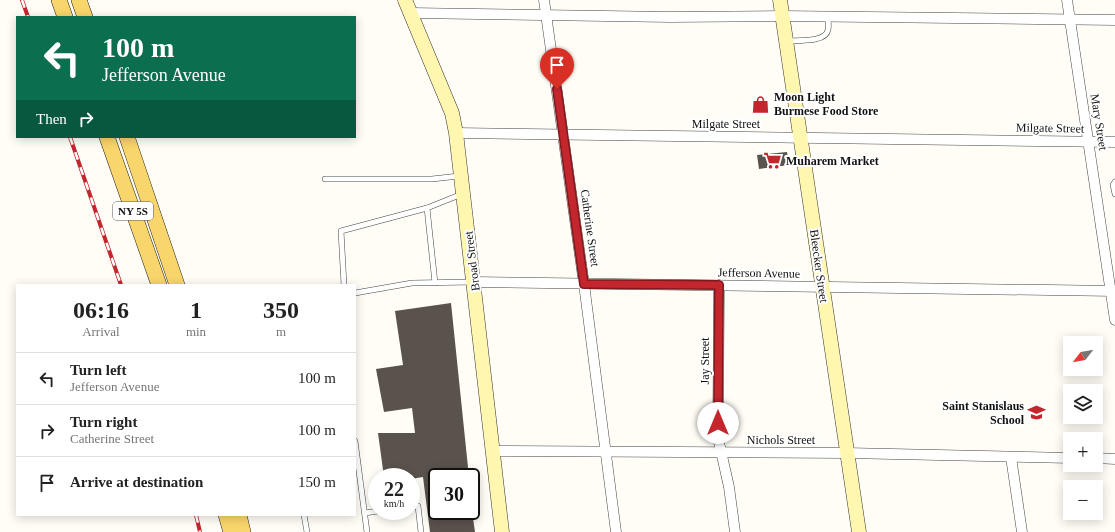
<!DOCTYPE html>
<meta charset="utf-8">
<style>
:root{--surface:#fff;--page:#f2f2f2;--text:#222;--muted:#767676;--line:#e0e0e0}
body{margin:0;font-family:"Times New Roman",serif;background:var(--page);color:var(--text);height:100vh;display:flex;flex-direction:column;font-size:15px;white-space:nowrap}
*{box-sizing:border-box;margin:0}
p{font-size:13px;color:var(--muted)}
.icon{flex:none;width:22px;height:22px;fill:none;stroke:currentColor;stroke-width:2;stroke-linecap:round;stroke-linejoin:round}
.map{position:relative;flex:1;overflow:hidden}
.side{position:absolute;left:16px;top:284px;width:340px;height:232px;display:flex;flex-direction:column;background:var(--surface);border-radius:0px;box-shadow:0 2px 10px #0003}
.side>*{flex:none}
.hud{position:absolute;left:16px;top:16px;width:340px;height:122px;border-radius:0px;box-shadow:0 2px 10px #0003;background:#0b6e4f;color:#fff;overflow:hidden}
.needle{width:26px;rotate:239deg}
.controls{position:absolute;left:1063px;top:336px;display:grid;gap:8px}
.controls a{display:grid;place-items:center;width:40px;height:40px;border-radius:0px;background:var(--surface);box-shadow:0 2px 10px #0003;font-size:20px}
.speed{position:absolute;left:368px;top:468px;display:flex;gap:8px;font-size:20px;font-weight:700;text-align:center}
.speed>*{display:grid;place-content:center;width:52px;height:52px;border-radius:50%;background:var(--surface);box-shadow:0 2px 10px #0003;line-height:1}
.speed small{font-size:10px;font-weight:400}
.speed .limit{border:2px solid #111;border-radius:6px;background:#fff;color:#111}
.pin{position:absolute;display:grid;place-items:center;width:34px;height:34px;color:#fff;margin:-41px -17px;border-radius:50% 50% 50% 0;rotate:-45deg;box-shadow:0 0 4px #0007}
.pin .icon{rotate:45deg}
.me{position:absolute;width:44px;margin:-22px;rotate:0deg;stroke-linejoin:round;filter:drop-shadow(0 0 3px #0008)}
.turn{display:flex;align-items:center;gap:14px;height:84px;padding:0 20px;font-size:18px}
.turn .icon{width:52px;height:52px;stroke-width:2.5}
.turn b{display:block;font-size:28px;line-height:34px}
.then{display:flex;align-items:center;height:38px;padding:0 20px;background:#0003;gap:8px;font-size:15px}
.eta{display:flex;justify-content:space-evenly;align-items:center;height:68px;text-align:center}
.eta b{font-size:24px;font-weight:600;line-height:28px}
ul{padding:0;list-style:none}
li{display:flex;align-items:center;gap:12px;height:52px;padding:0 20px;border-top:1px solid var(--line)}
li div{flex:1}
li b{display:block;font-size:15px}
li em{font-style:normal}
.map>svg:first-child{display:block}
</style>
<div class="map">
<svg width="1115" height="532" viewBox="0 0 1115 532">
<rect width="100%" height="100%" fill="#fffdf5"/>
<g fill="#5a524d">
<polygon points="787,152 789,165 759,169 757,155"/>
<polygon points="451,303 469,477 437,477 437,511 472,511 475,532 430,532 423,477 411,479 411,477 384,477 378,433 415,433 412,408 384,412 376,369 403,365 395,311"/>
</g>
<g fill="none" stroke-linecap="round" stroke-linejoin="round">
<defs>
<g id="lane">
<path d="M787 41C798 40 825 43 828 30 829 26 828 21 828 17"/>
<polyline points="325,179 432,179 459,176"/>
<polyline points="1115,182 1113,185 1115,194"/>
<polyline points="435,283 427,208 462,194"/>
<polyline points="344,285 341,231 427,208"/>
<polyline points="355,293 412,283 473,282"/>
<polyline points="355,441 367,532"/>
<polyline points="411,507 418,506 421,532"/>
<polyline points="365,513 378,511"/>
<polyline points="304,515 307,532"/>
</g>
<g id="street">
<polyline points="544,0 584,284 616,532"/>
<polyline points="1067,0 1115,320"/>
<polyline points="411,13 670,17 782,16 1115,20"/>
<polyline points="456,133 1115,142"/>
<polyline points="474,282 1115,291"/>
<polyline points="719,285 718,438 729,487 735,532"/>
<polyline points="493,451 847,453 1070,458"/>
<polyline points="1011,457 1022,532"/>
<polyline points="1096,458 1115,459"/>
</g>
<g id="secondary">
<polyline points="405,0 452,113 456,133 502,532"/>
<polyline points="780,0 859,532"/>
</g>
<g id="primary">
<polyline points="59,0 65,17"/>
<polyline points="79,0 85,17"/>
<polyline points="107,137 159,285"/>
<polyline points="127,137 177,285"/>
<polyline points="226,515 231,532"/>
<polyline points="239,515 243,532"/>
</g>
</defs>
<use href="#lane" stroke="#444" stroke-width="6"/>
<use href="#street" stroke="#444" stroke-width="11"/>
<use href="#secondary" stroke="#333" stroke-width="15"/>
<use href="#primary" stroke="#222" stroke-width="16"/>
<use href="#lane" stroke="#fff" stroke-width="5"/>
<use href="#street" stroke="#fff" stroke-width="10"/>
<use href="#secondary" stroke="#fff6b0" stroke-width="14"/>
<use href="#primary" stroke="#f9d66b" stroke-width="15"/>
<defs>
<g id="rail">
<polyline points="22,0 28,17"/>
<polyline points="70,137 121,285"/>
<polyline points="196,515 200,532"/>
</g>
</defs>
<use href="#rail" stroke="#c4262e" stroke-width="4"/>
<use href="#rail" stroke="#fff" stroke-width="2.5" stroke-dasharray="8" stroke-linecap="butt"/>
</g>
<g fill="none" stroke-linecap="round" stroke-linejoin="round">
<defs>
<polyline id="route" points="557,89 584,284 719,285 718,423"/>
</defs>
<use href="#route" stroke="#7f191e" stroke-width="10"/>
<use href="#route" stroke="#c4262e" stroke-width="7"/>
</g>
<defs>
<symbol id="shop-bare" viewBox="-9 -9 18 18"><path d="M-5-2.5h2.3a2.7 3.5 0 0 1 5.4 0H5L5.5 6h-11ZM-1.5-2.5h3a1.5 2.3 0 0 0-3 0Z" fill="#c4262e" stroke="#fff" stroke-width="2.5" paint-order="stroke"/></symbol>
<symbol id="supermarket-bare" viewBox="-9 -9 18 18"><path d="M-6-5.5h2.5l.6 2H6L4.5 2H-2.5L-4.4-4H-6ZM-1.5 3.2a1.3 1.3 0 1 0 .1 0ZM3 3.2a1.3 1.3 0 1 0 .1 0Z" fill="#c4262e" stroke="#fff" stroke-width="2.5" paint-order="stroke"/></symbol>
<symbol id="school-bare" viewBox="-9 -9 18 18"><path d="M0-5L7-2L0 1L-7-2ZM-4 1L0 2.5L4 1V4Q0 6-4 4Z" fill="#c4262e" stroke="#fff" stroke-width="2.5" paint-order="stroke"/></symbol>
</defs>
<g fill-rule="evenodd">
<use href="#shop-bare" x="748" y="92" width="25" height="25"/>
<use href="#supermarket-bare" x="760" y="148" width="25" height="25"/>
<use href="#school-bare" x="1024" y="400" width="25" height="25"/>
</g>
<g text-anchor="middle" stroke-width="4" stroke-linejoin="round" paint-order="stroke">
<rect fill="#fff" stroke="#585858" stroke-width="1" x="113" y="202" width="40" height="18" rx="3"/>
<g font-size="11" font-weight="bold" fill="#111">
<text x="133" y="215">NY 5S</text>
</g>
<g font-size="12" font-weight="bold" fill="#111" stroke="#fff" text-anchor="start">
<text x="774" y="101">Moon Light<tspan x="774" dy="14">Burmese Food Store</tspan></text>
<text x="786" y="165">Muharem Market</text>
<text x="1024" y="410" text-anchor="end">Saint Stanislaus<tspan x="1024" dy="14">School</tspan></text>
</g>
<g font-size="12" fill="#111" stroke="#fff">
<text transform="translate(1099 122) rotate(81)" y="4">Mary Street</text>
<text x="726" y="128">Milgate Street</text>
<text transform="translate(1050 128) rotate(1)" y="4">Milgate Street</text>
<text transform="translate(590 228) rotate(82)" y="4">Catherine Street</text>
<text transform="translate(472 261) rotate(-97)" y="4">Broad Street</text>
<text transform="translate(819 266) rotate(82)" y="4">Bleecker Street</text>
<text transform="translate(759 273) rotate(1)" y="4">Jefferson Avenue</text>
<text transform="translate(705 361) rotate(-90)" y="4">Jay Street</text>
<text x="781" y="444">Nichols Street</text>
</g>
</g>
</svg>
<div class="controls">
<a><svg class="needle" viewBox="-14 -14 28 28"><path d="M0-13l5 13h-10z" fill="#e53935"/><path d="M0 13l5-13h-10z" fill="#767676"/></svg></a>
<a><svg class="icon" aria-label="layers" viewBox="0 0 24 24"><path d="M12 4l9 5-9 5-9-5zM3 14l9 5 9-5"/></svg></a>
<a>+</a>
<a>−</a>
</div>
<div class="speed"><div>22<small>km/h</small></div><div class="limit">30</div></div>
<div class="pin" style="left:557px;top:89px;background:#d93025"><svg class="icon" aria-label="arrive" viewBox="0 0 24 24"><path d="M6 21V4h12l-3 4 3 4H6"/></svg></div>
<svg class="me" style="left:718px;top:423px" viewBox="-20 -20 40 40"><circle r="19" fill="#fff"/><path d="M0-13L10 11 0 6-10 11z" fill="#c4262e"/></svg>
<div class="hud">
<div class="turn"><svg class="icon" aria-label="left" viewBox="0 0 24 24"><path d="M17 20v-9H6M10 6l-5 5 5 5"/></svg><div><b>100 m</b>Jefferson Avenue</div></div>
<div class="then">Then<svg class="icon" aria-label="right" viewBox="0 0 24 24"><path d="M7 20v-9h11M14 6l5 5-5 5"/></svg></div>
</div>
<section class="side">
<div class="eta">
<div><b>06:16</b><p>Arrival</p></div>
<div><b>1</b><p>min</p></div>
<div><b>350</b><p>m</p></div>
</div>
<ul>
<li><svg class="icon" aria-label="left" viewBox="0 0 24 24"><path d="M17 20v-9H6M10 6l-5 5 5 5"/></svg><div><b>Turn left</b><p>Jefferson Avenue</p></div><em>100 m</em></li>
<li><svg class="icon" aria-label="right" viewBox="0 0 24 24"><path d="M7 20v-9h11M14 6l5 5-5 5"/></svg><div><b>Turn right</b><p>Catherine Street</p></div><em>100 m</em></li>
<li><svg class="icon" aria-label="arrive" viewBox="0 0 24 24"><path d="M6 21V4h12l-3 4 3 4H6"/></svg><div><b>Arrive at destination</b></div><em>150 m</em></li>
</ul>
</section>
</div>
